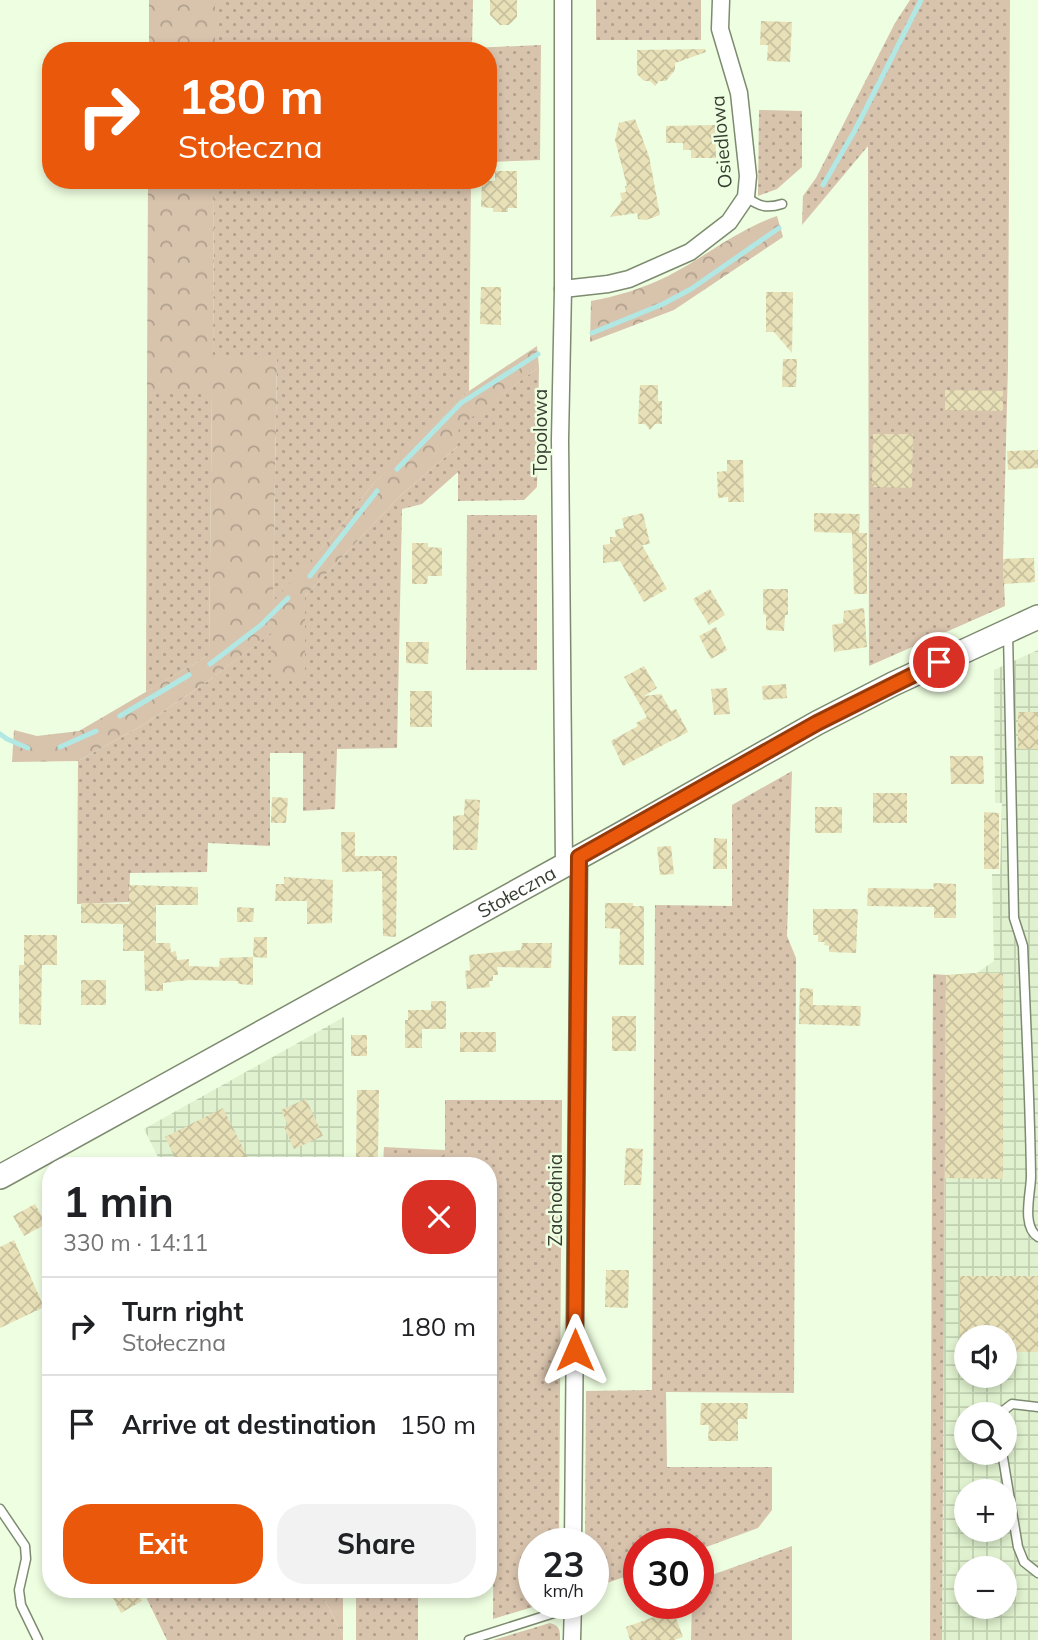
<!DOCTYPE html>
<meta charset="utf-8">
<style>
:root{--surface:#fff;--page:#f2f2f2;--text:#202124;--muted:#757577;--line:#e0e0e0;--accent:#ea580c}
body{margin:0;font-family:Mulish,sans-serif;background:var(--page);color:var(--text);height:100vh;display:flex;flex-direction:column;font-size:26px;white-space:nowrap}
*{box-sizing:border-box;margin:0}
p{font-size:23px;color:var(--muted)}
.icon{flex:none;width:38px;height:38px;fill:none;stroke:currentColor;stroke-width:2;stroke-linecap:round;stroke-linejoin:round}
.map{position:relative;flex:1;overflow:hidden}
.sheet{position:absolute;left:42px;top:1157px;width:455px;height:441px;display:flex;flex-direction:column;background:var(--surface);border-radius:28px;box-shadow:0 4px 10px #0003}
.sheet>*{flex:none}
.top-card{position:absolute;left:42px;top:42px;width:455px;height:147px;border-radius:28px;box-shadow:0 4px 10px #0003;background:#ea580c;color:#fff;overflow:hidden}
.fabs{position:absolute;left:954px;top:1325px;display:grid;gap:14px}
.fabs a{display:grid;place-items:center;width:63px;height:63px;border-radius:50%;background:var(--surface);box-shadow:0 4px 10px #0003;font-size:35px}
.speed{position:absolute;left:518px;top:1528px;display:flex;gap:14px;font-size:35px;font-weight:700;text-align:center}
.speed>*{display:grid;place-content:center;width:91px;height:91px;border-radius:50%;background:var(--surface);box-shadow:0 4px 10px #0003;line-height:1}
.speed small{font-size:18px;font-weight:400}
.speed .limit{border:10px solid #d22;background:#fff;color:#111}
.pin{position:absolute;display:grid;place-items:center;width:60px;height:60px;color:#fff;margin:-30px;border:4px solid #fff;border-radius:50%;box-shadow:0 2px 7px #0007}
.me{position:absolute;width:77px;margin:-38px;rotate:0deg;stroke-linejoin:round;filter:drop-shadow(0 0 5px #0008)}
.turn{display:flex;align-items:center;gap:24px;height:147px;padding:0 21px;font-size:32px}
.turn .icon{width:91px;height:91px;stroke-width:2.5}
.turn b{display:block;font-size:49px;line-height:60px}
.round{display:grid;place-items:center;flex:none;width:74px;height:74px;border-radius:28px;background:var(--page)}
.headline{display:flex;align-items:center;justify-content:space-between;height:119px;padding:0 21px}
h1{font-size:42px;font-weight:700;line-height:52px}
.action{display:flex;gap:14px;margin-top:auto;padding:14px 21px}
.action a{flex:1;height:80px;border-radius:28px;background:var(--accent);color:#fff;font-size:28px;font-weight:700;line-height:80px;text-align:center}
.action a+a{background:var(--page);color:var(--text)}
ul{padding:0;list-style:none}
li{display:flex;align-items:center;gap:21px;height:98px;padding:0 21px;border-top:2px solid var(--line)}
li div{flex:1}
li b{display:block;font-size:26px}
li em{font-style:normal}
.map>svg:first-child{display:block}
</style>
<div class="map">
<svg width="1038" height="1640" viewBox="0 0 1038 1640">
<defs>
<pattern id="industrial-grid" width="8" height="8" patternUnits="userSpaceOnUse" patternTransform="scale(1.75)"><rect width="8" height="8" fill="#dff1ce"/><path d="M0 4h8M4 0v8" fill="none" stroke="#c0d0b1"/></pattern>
<pattern id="grass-dots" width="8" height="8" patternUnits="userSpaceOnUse" patternTransform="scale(1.75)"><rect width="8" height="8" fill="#d8c3ad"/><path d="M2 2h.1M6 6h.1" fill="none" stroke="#b0a08d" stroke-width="1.8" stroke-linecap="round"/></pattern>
<pattern id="forest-crowns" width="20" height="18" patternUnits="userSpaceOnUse" patternTransform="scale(1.75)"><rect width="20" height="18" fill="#d8c3ad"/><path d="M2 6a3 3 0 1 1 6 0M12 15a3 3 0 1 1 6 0" fill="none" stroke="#b0a08d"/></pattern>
<pattern id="building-cross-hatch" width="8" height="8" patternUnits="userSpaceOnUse" patternTransform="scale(1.75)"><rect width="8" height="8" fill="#e8e0b7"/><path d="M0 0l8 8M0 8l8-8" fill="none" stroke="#c8c19e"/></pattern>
</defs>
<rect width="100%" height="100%" fill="#eefee0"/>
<g fill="url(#industrial-grid)" fill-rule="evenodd">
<path d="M1038 650V1640H942L946 975 977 973 994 961 992 874H1000L1002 803H995L994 670ZM966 1337H1004V1376H966ZM966 1414H1004V1452H966ZM966 1491H1004V1530H966ZM966 1568H1004V1606H966Z"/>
<polygon points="344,1017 344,1165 162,1165 144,1129"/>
</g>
<g fill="url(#grass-dots)">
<polygon points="215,0 473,0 472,48 541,45 540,160 488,162 488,51 215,51"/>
<rect x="596" y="0" width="105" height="40"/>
<polygon points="910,0 1010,0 1008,366 1003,559 1005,606 869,666 868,146 802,225 803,196 816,178 895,23"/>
<polygon points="759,110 802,111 802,167 777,189 758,196"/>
<polygon points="214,180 471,180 469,391 372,485 338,530 273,603 277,358 213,360"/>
<polygon points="539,367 537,487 524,500 458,501 458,472 422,504 402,509 397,748 337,749 335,809 303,811 303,753 270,753 270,846 208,843 207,872 130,873 129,902 77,904 78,761 143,725 208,681 272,632 305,681 305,596 401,495 457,447 458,427"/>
<polygon points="147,390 212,390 209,655 146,692"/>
<polygon points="467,515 537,515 537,670 466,670"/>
<polygon points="792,771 787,936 796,958 794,1393 666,1392 667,1467 772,1467 772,1510 758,1528 698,1550 698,1544 639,1544 639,1572 598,1586 593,1582 593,1544 585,1543 586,1391 652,1390 655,905 732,906 732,805"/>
<polygon points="933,974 946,975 942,1640 930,1640"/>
<polygon points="445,1100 562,1100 559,1543 534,1544 534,1603 546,1603 493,1619 494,1459 488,1458 488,1166 445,1166"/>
<polygon points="384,1147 422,1149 422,1165 383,1166"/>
<polygon points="792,1546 792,1640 691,1640 692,1603 698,1603 698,1580"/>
<polygon points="142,1589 319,1589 343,1635 343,1640 167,1640"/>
<rect x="356" y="1589" width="62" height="51"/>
<path d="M550 1623C560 1626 560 1630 560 1640H493Z"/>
</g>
<g fill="url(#forest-crowns)">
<rect x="149" y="0" width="66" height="51"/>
<polygon points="148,180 214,180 213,359 277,357 273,602 338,530 372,485 403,454 469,391 537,346 539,367 459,427 457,447 401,495 305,596 305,681 272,681 271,633 208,681 143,725 78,761 12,762 14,730 37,736 79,731 209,655 212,390 147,390"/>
<path d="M777 216 783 237 674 310 590 342 591 301C618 296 644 288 668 276 705 257 737 230 777 216Z"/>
<polygon points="422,1149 445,1150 445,1165 422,1165"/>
<polygon points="319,1589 343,1589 343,1635"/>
</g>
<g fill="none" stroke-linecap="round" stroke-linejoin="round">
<g stroke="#b2e8e4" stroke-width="5">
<polyline points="823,185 854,132 921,0"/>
<polyline points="592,333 663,304 691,289 779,228"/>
<polyline points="397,469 461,403 538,354"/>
<polyline points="310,576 377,491"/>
<polyline points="210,664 261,625 288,598"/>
<polyline points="120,716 189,675"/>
<polyline points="0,734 7,739 28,748"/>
<polyline points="60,747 96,731"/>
</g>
</g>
<g fill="url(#building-cross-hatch)">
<polygon points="490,0 517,0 517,17 509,25 500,25 490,15"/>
<polygon points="761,21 792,22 790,62 767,61 768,45 760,45"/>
<polygon points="705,49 706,52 675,63 675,70 666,81 659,81 655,86 650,81 644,81 637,74 637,50"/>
<polygon points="635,119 649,156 660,215 646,220 638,219 637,213 610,217 622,200 620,193 626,192 625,186 627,186 615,140 619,123"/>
<polygon points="715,125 716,158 691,158 691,150 683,150 683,143 666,143 666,126"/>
<polygon points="495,171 517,171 517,208 508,208 508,212 493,212 493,208 481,207 482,181 495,181"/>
<polygon points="481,287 501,287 501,325 480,324"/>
<polygon points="766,292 793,292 792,353 774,332 766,332"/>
<polygon points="783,359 797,359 796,387 782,387"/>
<polygon points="640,385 658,385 658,401 662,401 662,424 655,424 650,430 645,424 638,424"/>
<polygon points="945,390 1003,391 1003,411 945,410"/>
<polygon points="873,434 913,434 912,488 872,487"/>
<polygon points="1038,450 1038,468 1008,470 1007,451"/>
<polygon points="727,460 743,460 744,502 728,502 728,497 718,498 717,472 727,471"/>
<polygon points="643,513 650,544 642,545 667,589 644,602 620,561 603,563 603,545 610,544 610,537 616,537 615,530 624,528 622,518"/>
<polygon points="814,513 860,514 859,533 867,533 867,594 854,594 852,533 814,532"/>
<polygon points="412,543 428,543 428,547 442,548 442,576 428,576 427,584 412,584"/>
<polygon points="1024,558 1034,558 1035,582 1004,584 1003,559"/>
<polygon points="710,589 725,615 709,625 693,599"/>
<polygon points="763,589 788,589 788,615 785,615 784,631 766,630 766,615 763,614"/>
<polygon points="864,608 867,647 834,652 832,625 843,623 844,611"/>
<polygon points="716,627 727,650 711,659 699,636"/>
<polygon points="406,642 429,642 428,664 406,663"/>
<polygon points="644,666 657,688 644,696 661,694 671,711 676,709 688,732 623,766 611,741 638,726 636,723 647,717 624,677"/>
<polygon points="786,684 787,698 763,700 762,686"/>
<polygon points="727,688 730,714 714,715 711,689"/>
<rect x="410" y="691" width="22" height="36"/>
<rect x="1018" y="712" width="20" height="37"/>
<polygon points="950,756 983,756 984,784 951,784"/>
<rect x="873" y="793" width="34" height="30"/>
<polygon points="272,797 288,798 286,823 271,823"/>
<polygon points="465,799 480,800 477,850 453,850 453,816 464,815"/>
<rect x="815" y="807" width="27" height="26"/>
<polygon points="984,812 999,813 999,869 984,869"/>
<polygon points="341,832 355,832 355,856 397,856 396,937 383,936 382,871 342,872"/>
<polygon points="714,838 727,839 727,869 713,869"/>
<polygon points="671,846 674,874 660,875 657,847"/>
<polygon points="284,877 333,880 332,923 307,924 307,901 275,901 276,884 284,884"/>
<polygon points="933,883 956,884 956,918 934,918 934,907 867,906 868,888 934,889"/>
<polygon points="129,885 198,887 198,905 156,905 156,943 170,943 171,952 176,951 177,960 189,959 189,966 219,967 220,958 253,957 253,985 238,984 238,981 189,980 163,983 163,991 145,991 144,951 123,951 123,924 81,923 81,903 129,904"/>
<polygon points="605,903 633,903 633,906 644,906 644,965 619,965 620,929 605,928"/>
<polygon points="237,907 254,908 253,922 237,922"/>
<polygon points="813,909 858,909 856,953 829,952 829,946 824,945 825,942 818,942 818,935 813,935"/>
<polygon points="24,935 57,935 57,965 42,965 41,1025 19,1024 19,965 24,965"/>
<polygon points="254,937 267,937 267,958 253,957"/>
<polygon points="522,943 552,943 551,968 497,967 498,975 493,975 493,981 489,981 490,987 467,989 465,971 470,970 469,955 521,950"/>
<polygon points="977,973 1003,973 1003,1179 945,1178 946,975"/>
<rect x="81" y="980" width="25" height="25"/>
<polygon points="800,988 813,989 813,1005 861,1006 860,1026 799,1024"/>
<polygon points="431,1001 446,1001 446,1029 422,1029 422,1048 405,1048 405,1020 408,1020 408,1010 431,1010"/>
<rect x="612" y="1016" width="24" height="35"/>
<rect x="460" y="1032" width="36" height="20"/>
<rect x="351" y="1035" width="16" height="21"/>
<polygon points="357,1090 379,1090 378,1157 356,1157"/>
<polygon points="306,1099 323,1136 294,1149 284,1127 288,1125 281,1110"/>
<polygon points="223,1108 252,1166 179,1166 165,1137"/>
<polygon points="626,1148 643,1149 641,1185 624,1185"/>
<polygon points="35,1204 46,1224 24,1236 13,1216"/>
<polygon points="14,1240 44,1307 0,1328 0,1247"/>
<polygon points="606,1270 629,1270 628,1308 605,1307"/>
<polygon points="960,1276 1038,1276 1038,1352 1004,1352 1004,1337 960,1337"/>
<polygon points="701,1403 748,1403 747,1419 738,1419 738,1441 708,1441 709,1425 700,1425"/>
<polygon points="108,1589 136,1589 142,1601 121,1613"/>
<polygon points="673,1610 683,1637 674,1640 630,1640 626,1627"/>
</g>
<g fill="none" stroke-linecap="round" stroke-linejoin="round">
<defs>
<g id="lane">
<path d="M746 197C759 206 766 209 782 204"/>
<path d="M1008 633 1014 918 1023 946C1026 1022 1030 1099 1031 1176 1031 1193 1021 1226 1038 1237"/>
<polyline points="999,1414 1012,1404 1038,1407"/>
<polyline points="1002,1452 1018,1547 1024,1562 1038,1573"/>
<polyline points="0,1509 25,1546 26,1559 19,1590 21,1605 38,1640"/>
<polyline points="469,1640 573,1607"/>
</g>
<g id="street">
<polyline points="563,0 563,289 560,440 564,865"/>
<polyline points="563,289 608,284 629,279 690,252 729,222 746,197 748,176 739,93 720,29 721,0"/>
<polyline points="573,1544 579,857"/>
<polyline points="572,1640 573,1603"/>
</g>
<g id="secondary">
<path id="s1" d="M0 1177 621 834 817 723 893 684 1038 617"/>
</g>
</defs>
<use href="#lane" stroke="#7d8b70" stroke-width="11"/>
<use href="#street" stroke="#7d8b70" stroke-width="19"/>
<use href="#secondary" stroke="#7d8b70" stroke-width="26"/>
<use href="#lane" stroke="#fff" stroke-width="8"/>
<use href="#street" stroke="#fff" stroke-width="16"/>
<use href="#secondary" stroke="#fff" stroke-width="23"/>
</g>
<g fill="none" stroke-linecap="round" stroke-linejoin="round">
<defs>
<polyline id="route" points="575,1350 579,857 817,723 939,662"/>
</defs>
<use href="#route" stroke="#983908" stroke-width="18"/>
<use href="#route" stroke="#ea580c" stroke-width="12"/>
</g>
<g text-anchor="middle" stroke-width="5" stroke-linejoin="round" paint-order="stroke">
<g font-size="19" fill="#373e32" stroke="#eefee0">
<text transform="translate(721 142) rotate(-95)" y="7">Osiedlowa</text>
<text transform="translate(540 432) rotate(-90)" y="7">Topolowa</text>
<text dy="7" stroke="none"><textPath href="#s1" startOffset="590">Stołeczna</textPath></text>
<text transform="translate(555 1200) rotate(-90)" y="7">Zachodnia</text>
</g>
</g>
</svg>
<div class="fabs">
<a><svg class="icon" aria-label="sound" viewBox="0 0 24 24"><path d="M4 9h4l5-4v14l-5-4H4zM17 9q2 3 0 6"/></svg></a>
<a><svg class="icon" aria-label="search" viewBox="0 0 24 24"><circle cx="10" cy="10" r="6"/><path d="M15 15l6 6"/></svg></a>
<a>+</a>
<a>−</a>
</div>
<div class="speed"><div>23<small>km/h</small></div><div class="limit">30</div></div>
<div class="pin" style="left:939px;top:662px;background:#d93025"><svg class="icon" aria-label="arrive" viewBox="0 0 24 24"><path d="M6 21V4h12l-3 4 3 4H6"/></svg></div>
<svg class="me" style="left:575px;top:1350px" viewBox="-20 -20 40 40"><path d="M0-17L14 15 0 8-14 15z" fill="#ea580c" stroke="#fff" stroke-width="4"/></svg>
<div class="top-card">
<div class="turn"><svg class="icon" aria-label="right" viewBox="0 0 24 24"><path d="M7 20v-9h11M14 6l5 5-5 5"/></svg><div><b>180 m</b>Stołeczna</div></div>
</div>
<section class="sheet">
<div class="headline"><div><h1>1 min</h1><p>330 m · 14:11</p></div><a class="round" style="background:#d93025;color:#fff"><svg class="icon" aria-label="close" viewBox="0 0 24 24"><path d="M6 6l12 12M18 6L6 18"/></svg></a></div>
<ul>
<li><svg class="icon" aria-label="right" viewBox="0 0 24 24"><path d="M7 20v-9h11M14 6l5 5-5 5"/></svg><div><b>Turn right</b><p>Stołeczna</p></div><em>180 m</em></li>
<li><svg class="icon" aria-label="arrive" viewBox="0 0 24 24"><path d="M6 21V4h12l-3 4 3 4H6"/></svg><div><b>Arrive at destination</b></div><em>150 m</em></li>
</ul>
<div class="action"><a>Exit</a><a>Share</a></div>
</section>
</div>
